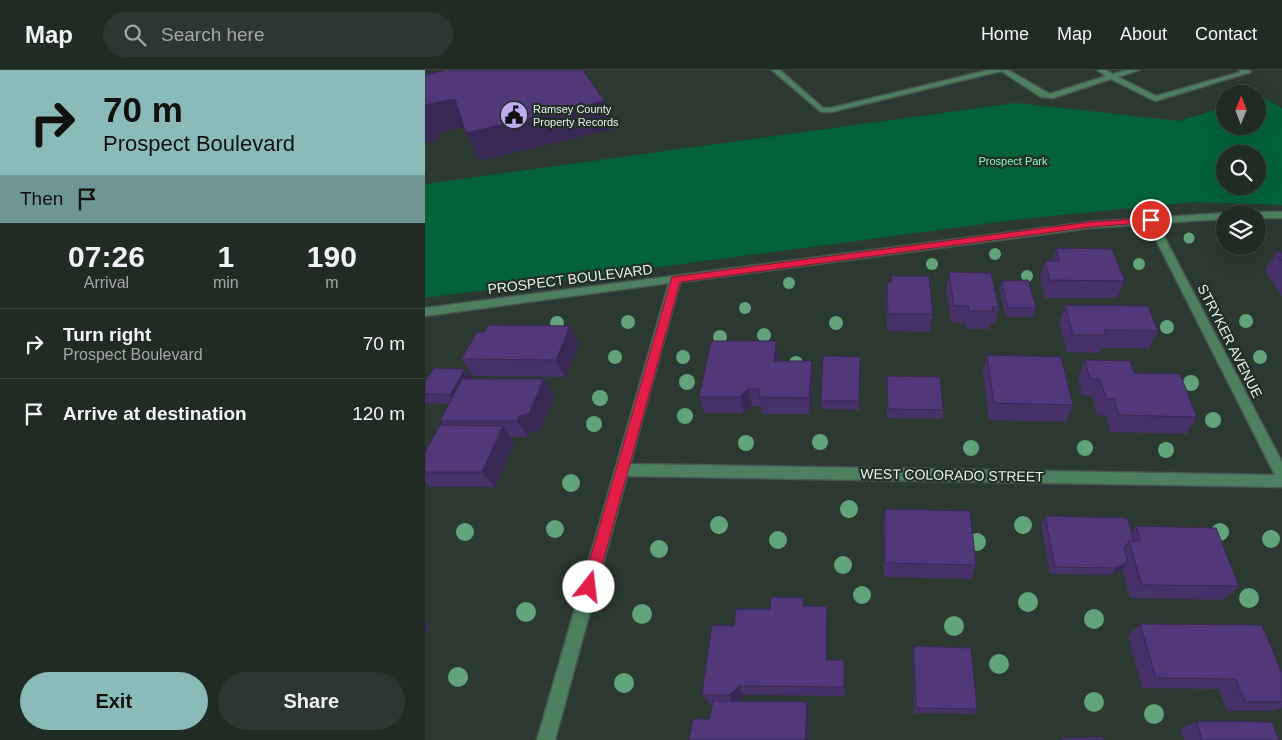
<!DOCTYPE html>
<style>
:root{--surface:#202b24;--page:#2d3731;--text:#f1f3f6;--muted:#a2a7a6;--line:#3d4741;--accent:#8bbbb9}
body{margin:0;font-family:Arial,sans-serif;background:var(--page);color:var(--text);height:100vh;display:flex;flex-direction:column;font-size:19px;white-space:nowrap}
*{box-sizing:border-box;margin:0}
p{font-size:16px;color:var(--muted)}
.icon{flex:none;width:28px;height:28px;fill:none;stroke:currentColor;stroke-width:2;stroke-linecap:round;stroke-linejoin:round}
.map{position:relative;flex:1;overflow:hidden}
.panel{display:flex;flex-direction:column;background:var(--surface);width:425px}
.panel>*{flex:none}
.top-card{background:#8bbbb9;color:#111;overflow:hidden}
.needle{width:32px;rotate:1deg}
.controls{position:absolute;left:791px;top:15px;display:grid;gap:10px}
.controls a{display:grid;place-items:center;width:50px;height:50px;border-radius:50%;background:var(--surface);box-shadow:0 5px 20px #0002,0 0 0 1px var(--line);font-size:25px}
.pin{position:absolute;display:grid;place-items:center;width:42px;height:42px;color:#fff;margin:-21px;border:2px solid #fff;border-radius:50%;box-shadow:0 1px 5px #0007}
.me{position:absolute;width:55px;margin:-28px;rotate:16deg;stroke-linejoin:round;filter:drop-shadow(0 0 4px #0008)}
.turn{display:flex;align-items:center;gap:18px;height:105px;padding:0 20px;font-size:22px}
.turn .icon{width:65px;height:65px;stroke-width:2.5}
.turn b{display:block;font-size:35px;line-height:42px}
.then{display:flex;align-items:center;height:48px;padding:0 20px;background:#0003;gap:10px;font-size:19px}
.eta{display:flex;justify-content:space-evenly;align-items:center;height:85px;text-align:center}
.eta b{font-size:30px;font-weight:800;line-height:35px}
.button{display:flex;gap:10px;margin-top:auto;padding:10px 20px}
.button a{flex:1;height:58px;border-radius:30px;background:var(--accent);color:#111;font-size:20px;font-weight:800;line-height:58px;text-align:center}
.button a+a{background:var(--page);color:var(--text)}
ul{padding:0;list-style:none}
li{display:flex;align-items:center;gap:15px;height:70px;padding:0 20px;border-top:1px solid var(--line)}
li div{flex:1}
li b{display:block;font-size:19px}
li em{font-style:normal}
header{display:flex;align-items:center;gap:30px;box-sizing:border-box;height:70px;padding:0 25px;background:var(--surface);border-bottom:1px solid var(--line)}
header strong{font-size:24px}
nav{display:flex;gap:28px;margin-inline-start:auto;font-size:18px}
.search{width:350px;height:45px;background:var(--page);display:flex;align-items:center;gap:12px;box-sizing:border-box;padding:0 18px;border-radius:28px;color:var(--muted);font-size:19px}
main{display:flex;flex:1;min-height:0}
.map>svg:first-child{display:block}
</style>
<header>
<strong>Map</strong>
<div class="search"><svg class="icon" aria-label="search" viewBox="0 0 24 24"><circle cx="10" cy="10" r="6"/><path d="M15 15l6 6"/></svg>Search here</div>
<nav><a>Home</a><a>Map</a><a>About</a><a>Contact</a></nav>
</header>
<main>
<section class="panel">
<div class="top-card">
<div class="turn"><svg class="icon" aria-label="right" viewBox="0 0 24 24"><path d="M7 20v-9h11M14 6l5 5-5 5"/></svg><div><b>70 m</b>Prospect Boulevard</div></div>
<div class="then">Then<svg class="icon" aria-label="arrive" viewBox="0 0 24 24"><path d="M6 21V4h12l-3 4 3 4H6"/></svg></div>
</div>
<div class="eta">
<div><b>07:26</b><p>Arrival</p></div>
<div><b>1</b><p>min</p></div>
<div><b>190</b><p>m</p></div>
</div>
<ul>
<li><svg class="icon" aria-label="right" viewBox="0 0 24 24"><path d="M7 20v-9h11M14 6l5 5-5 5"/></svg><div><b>Turn right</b><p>Prospect Boulevard</p></div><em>70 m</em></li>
<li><svg class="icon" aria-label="arrive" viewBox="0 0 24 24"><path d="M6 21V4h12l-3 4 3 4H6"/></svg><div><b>Arrive at destination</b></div><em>120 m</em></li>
</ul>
<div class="button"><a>Exit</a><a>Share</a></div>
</section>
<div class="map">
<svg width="857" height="670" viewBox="0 0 857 670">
<rect width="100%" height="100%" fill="#2b3930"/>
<path fill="#046239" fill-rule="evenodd" d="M833 26H835L857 38V135L769 132 597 149 0 228V114L590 33 754 51 800 37V56H832ZM800 84H832V116H800Z"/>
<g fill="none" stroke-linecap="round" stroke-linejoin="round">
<defs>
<g id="minor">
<polygon points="347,0 355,0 398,38 406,38 564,0 583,0 625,24 681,6 672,0 681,0 688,4 702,0 714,0 693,7 731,26 816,2 814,0 823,0 826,2 730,31 686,9 628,28 616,27 576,1 406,42 396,42"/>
<polygon points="832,142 857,142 857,148 832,148 832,144 828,144"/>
<path d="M800 143 802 144H800V149L732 153 857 392V417L202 406 130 670H112L244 213 0 246V238L665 152ZM723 154 850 405 205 394 255 212 665 158Z"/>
</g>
</defs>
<use href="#minor" stroke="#49564e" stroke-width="3"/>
<use href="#minor" fill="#4c8061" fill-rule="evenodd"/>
</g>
<g fill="#61a37c">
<circle cx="764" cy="168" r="5.5"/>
<circle cx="570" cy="184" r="6"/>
<circle cx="507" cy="194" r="6"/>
<circle cx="714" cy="194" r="6"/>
<circle cx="602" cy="206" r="6"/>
<circle cx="364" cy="213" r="6"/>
<circle cx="320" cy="238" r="6"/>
<circle cx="821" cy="251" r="7"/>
<circle cx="203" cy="252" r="7"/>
<circle cx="132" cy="253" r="7"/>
<circle cx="411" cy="253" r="7"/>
<circle cx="742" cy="257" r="7"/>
<circle cx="339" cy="265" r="7"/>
<circle cx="295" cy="267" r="7"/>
<circle cx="190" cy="287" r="7"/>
<circle cx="258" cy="287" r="7"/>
<circle cx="835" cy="287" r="7"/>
<circle cx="371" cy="293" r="7"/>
<circle cx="262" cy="312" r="8"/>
<circle cx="766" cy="313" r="8"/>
<circle cx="175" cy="328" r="8"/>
<circle cx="260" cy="346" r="8"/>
<circle cx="788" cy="350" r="8"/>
<circle cx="169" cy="354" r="8"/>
<circle cx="395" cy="372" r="8"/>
<circle cx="321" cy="373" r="8"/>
<circle cx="546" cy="378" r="8"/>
<circle cx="660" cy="378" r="8"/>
<circle cx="741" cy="380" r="8"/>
<circle cx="146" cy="413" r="9"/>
<circle cx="424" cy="439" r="9"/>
<circle cx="294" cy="455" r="9"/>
<circle cx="598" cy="455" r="9"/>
<circle cx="130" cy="459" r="9"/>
<circle cx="40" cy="462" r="9"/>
<circle cx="795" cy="462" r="9"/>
<circle cx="846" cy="469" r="9"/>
<circle cx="353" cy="470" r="9"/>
<circle cx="552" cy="472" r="9"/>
<circle cx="234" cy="479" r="9"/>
<circle cx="418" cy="495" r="9"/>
<circle cx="437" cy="525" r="9"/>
<circle cx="824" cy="528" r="10"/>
<circle cx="603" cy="532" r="10"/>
<circle cx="101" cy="542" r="10"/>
<circle cx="217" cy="544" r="10"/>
<circle cx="669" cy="549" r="10"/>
<circle cx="529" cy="556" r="10"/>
<circle cx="574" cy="594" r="10"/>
<circle cx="33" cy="607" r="10"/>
<circle cx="199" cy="613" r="10"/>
<circle cx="669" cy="632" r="10"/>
<circle cx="729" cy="644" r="10"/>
</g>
<g fill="#463168">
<polygon points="631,178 700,211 692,228 620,228 615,208 620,191 627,191"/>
<polygon points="851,182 857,182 857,227 840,200"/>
<polygon points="524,202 574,237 570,254 565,254 564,259 541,259 540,253 526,253 521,220"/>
<polygon points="466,206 508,244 505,262 462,261 461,229 462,212 466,212"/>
<polygon points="576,211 611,238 608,247 581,247 574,220"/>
<polygon points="640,235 733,261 724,278 676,278 674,283 642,282 634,252"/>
<polygon points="145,256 154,274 140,307 49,306 36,289"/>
<polygon points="351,271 353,291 387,291 388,308 385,344 337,344 336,336 327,336 319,343 279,343 274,327"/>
<polygon points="562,285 648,335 641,352 564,350 558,302"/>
<polygon points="435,287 434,340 397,339 396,331"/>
<polygon points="660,290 709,303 772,347 761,364 685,362 681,346 672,345 667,326 657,325 653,307"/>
<polygon points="462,306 518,340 517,349 462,348"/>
<polygon points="47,308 46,309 129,326 115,360 105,362 103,367 86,367 89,372 70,417 5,417 0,412 0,382 19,355 15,351 24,334 0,333 0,312"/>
<polygon points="460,439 551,495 546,509 459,507 458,454"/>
<polygon points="620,446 706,463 711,456 814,516 798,530 705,528 697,499 685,505 625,504 616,454"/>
<polygon points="380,536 402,536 403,549 402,590 420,601 420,626 319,625 313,632 382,632 384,642 383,670 264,670 285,649 287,634 284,634 277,625 309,556 345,539"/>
<polygon points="715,554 857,603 857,638 849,641 802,641 794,619 717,618 703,566"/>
<polygon points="489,576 552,639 549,644 489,643 488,582"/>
<polygon points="772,651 854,670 759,670 756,659"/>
</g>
<g fill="#392855">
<polygon points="30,29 43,56 11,64 13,70 0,73 0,35"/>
<polygon points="179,31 188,59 55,91 41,63"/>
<polygon points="145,256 154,274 140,307 131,290"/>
<polygon points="351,271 354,288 351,308 349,291"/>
<polygon points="387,291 388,308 385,344 384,328"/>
<polygon points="40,299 47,308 32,334 25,325"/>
<polygon points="119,309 129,326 115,360 105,362 103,367 92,351 94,346"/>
<polygon points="323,319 327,336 319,343 315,327"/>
<polygon points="78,356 89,372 70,417 57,402"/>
<polygon points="703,492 697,499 685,505 691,498"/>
<polygon points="402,536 403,549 402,601 401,590"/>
<polygon points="0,551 5,554 0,566"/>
<polygon points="314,616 319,625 309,635 304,625"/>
<polygon points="382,632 384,642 383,670 380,670"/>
</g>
<g fill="#513979" stroke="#392855">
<polygon points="17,0 158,0 179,31 41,63 30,29 0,35 0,5 18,1"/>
<polygon points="631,178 687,179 700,211 625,210 620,191 635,191"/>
<polygon points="851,182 857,182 857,191"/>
<polygon points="524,202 566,203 574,237 567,237 568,241 544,241 543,236 529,236"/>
<polygon points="466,206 504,206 508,244 463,244 462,212 467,212"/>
<polygon points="603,210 611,238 583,238 576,211"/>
<polygon points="640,235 723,236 733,261 679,260 681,265 648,265"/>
<polygon points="63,255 145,256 131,290 36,289 52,262 59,262"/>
<polygon points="286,271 351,271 349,291 387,291 384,328 334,327 335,319 323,319 315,327 274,327"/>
<polygon points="562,285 636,287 648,335 569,333"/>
<polygon points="398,286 435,287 434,331 396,331"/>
<polygon points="660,290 705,291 709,303 755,304 772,347 694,345 689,329 681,329 675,309 665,309"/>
<polygon points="9,298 40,299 25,325 0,324 0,312"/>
<polygon points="462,306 515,307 518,340 463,339"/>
<polygon points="37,309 119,309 104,343 94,346 92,351 15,351"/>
<polygon points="15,355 78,356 57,402 0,402 0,382"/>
<polygon points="460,439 545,441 551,495 460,493"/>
<polygon points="620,446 702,448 709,471 704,471 699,478 703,492 691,498 630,497"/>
<polygon points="711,456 791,458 814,516 717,515 704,471 716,471"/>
<polygon points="346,527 379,528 378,536 402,536 401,590 419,590 419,617 314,616 304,625 277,625 287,555 309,556 311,539 345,539"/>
<polygon points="715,554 837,555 857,603 857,632 820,632 811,609 731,608"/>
<polygon points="489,576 546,578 552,639 491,638"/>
<polygon points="288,631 382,632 380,670 264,670 268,649 285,649"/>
<polygon points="772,651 847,652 854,670 777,670"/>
<polygon points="679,667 679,670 636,670 636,668"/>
</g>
<polygon fill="#e11d48" stroke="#92132f" points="726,148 729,148 729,152 665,157 255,212 171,517 169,522 164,524 159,522 157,517 247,207 665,152"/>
<defs>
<symbol id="civic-disc" viewBox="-11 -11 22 22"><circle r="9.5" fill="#c1a8f3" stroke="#212f26"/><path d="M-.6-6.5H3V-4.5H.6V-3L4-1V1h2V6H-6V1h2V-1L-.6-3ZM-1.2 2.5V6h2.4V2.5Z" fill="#111"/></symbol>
</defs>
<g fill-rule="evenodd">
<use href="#civic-disc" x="73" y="29" width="32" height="32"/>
</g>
<g text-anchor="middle" stroke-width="4.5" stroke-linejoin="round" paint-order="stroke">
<g font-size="11" fill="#e7f0ea" stroke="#212f26" text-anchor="start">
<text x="108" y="43">Ramsey County<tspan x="108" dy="13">Property Records</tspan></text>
</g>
<g font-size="11" fill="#8efaba" stroke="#212f26">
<text x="588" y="95">Prospect Park</text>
</g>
<g font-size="14" fill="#e7f0ea" stroke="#212f26">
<text transform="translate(145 209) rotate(-7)" y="5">PROSPECT BOULEVARD</text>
<text transform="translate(805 271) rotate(63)" y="5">STRYKER AVENUE</text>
<text transform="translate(527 405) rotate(1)" y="5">WEST COLORADO STREET</text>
</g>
</g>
</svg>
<div class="controls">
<a><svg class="needle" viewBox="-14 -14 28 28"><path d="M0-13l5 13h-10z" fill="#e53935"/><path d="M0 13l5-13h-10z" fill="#a2a7a6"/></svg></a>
<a><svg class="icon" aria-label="search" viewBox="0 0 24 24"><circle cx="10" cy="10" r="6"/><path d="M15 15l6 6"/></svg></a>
<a><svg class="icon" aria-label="layers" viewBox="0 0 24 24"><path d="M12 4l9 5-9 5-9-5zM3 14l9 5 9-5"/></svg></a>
</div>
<div class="pin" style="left:726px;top:150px;background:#d93025"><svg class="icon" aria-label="arrive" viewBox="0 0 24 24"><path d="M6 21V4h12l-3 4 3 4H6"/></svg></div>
<svg class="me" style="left:164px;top:517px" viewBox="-20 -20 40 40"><circle r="19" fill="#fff"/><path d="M0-13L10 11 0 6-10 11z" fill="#e11d48"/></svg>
</div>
</main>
